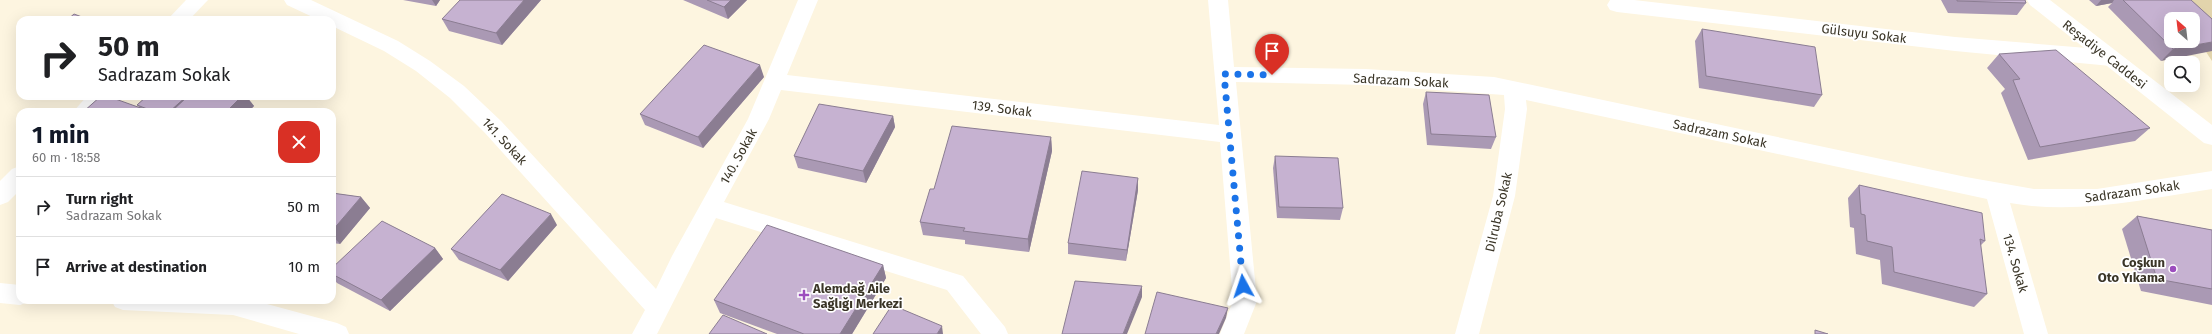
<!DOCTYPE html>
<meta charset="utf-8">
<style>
:root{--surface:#fff;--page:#f6f6f6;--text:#202124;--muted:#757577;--line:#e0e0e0;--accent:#111827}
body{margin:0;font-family:"Fira Sans",sans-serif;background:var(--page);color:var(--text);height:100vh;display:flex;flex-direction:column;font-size:15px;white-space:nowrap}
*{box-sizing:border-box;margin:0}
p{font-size:13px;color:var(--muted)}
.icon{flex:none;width:22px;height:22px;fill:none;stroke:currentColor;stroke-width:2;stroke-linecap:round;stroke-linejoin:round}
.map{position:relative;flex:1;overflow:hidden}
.side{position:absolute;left:16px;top:108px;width:320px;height:196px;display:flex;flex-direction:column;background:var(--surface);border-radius:12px;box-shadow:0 4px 16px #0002}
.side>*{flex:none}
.top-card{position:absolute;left:16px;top:16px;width:320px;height:84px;border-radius:12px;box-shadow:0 4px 16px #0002;background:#fff;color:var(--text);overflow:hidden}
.needle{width:26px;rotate:332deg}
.tools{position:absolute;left:2164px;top:12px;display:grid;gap:8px}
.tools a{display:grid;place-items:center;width:36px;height:36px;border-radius:8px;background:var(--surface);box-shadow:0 4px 16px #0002;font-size:20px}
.pin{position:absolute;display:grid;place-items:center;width:34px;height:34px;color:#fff;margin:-41px -17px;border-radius:50% 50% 50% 0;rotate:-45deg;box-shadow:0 0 4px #0007}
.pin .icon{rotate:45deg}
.me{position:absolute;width:44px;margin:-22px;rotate:355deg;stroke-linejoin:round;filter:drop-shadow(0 0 3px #0008)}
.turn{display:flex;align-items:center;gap:14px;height:84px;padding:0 16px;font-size:18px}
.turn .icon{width:52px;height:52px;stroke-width:2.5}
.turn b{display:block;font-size:28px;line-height:34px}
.round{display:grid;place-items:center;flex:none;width:42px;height:42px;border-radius:12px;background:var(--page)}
.head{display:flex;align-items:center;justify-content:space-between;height:68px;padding:0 16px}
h1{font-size:24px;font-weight:700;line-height:30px;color:var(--accent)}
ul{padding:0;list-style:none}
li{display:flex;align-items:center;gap:12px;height:60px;padding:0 16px;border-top:1px solid var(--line)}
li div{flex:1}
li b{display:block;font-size:15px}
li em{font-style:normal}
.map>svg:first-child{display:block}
</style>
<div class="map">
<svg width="2212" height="334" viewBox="0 0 2212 334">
<rect width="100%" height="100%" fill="#fdf5e0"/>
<polygon fill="#e2d4ac" points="2172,0 2212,0 2212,61 2193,32 2193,19"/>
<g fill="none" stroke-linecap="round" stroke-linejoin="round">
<g fill="#fff" fill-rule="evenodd">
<polygon points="186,0 208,0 189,20 167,20"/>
<path d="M284 0H311L398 41 430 61 464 86 501 121 656 289 672 256 748 119 798 0H818L787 75 1219 125 1208 0H1228L1234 67 1366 69 1494 77 1966 177 2034 189H2097L2212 171V189C2145 199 2078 215 2010 203L2048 334H2024L1987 199 1526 100 1527 109 1515 196 1479 334H1455L1493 196 1505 109 1504 95 1366 85 1236 82 1257 301 1244 334H1220L1233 301 1220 142 781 90 769 119 724 202 963 276 1005 327 1008 334H981L947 290 716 218 657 334H632L645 310 485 133 450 98 416 71 384 51 332 26V20H319L287 5Z"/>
<polygon points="1610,0 1634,0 1955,37 2111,50 2118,53 2121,58 2118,63 2111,66 1955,51 1617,12 1610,10 1607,5"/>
<polygon points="87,96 111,96 97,112 73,112"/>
<polygon points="20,166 20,190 8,202 0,205 0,181 12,169"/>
<polygon points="0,283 20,285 20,300 29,300 28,302 20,305 0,303"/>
<polygon points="111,300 252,300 337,323 346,327 349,334 299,334 233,315 123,310 115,307"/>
</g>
<polygon fill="#fff" fill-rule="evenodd" points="2027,0 2050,0 2212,125 2212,145 2204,143 2030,5"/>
</g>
<g fill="#aa99b4">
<polygon points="403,0 440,0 436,6"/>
<polygon points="541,0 502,45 449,31 442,19"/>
<polygon points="683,0 747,0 728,19"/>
<polygon points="1941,0 2025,0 2026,3 2017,15 1948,13"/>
<polygon points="2089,0 2191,0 2212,19 2161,61 2108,7 2112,3 2096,6"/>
<polygon points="1702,29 1822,95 1814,107 1699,88 1695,41"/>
<polygon points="1999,54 2150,128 2135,141 2028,160 2001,93 2005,89 1987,68"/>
<polygon points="764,77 703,148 645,125 640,114"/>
<polygon points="1426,92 1496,137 1491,149 1427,145 1423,104"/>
<polygon points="147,96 246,96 254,106 248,112 83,112 139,107 137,105"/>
<polygon points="893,116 895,127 866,183 798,168 794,156"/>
<polygon points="1051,137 1052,151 1029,252 965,244 965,240 923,235 920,222 934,189"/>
<polygon points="1275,156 1343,208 1340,220 1277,218 1273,168"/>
<polygon points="1138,178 1138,190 1126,261 1068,254 1068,243"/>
<polygon points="1859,185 1985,241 1980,246 1987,294 1974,307 1882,284 1880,260 1856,254 1854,228 1850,227 1848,198"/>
<polygon points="332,193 361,197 370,208 340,244 332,243"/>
<polygon points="2137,216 2212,230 2212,305 2141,291 2122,229"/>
<polygon points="557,225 508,281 459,260 451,249"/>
<polygon points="435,248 443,259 390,311 337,283 332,277 332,268"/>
<polygon points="883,265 886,278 852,334 777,334 720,313 714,300"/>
</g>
<g fill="#8b7d92">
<polygon points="432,0 440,0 436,6"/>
<polygon points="524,0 541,0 502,45 496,33"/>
<polygon points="731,0 747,0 728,19 724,7"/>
<polygon points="2101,0 2114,0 2112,3 2096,6"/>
<polygon points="2212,42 2212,51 2161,61 2173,49"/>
<polygon points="760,65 764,77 703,148 698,137"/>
<polygon points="187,96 184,112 169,112"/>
<polygon points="242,96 246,96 254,106 248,112 226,112"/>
<polygon points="893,116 895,127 866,183 863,171"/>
<polygon points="1051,137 1052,151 1029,252 1028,239"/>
<polygon points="1138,178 1138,190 1126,261 1127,250"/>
<polygon points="361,197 370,208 340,244 332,235 332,231"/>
<polygon points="551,214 557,225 508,281 500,270"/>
<polygon points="435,248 443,259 390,311 381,300"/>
<polygon points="883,265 886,278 852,334 840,334"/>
<polygon points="1142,286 1142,297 1127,334 1123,334"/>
<polygon points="1228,308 1226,318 1219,334 1216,334"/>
<polygon points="942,326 943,334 937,334"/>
</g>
<g fill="#c6b2d1" stroke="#8b7d92" fill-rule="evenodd">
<polygon points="460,0 524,0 496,33 442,19"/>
<polygon points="707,0 731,0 724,7"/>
<polygon points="1957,0 2025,0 2026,3 1957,1"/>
<path d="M2123 0H2191L2212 19V42L2173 49ZM2171 19H2193V41H2171Z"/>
<polygon points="74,14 90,20 67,20"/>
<polygon points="1702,29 1815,47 1822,95 1706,76"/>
<polygon points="704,45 760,65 698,137 640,114"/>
<polygon points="2056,50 2150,128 2040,147 2013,80 2020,79 1999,54"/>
<polygon points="20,57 20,61 17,60"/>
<polygon points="1426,92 1489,95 1496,137 1431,134"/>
<polygon points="101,96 107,96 152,112 83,112"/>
<polygon points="147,96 187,96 169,112 155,112 137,105"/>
<polygon points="188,96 242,96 226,112 171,112"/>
<polygon points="819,104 893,116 863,171 794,156"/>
<polygon points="952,126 1051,137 1028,239 963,231 965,228 920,222 930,189 934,189"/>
<polygon points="1275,156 1338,158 1343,208 1279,207"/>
<polygon points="20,169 20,174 16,172"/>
<polygon points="1082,171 1138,178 1127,250 1068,243"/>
<polygon points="1859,185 1982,213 1985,241 1980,239 1987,294 1894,272 1892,247 1867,241 1865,215 1861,214"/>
<polygon points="332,193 361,197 332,231"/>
<polygon points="502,194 551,214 500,270 451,249"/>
<polygon points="2137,216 2212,230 2212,289 2157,279"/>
<polygon points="382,221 435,248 381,300 332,274 332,268"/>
<polygon points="767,225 883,265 840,334 804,334 714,300"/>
<polygon points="1075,281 1142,286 1123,334 1062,334"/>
<polygon points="1157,292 1228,308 1216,334 1145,334"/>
<polygon points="892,305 942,326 937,334 873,334"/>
<polygon points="723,315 767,334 709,334"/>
<polygon points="1815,330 1828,334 1815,334"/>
</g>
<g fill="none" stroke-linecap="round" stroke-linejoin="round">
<polyline stroke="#1a73e8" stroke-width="7" stroke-dasharray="0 12.6" points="1243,286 1224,74 1272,75"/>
</g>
<g fill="#9c4dbe" stroke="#fff" stroke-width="1.5">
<circle cx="2173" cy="269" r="4"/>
<path d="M802 289h4v4h4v4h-4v4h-4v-4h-4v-4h4z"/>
</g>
<g text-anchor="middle" stroke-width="3.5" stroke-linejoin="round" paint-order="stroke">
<g font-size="13" fill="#3a3527" stroke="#fff">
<text transform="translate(1864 33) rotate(7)" y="5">Gülsuyu Sokak</text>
<text transform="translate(2105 54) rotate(38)" y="5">Reşadiye Caddesi</text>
<text transform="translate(1401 80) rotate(3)" y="5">Sadrazam Sokak</text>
<text transform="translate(1002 108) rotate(7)" y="5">139. Sokak</text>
<text transform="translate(1720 133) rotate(12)" y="5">Sadrazam Sokak</text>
<text transform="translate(505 141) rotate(47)" y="5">141. Sokak</text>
<text transform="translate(738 156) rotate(-61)" y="5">140. Sokak</text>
<text transform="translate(2132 191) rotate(-8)" y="5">Sadrazam Sokak</text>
<text transform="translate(1498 212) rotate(-77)" y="5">Dilruba Sokak</text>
<text transform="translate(2016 263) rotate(74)" y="5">134. Sokak</text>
</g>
<g font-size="13" font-weight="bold" fill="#3a3527" stroke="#fff" text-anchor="end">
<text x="2165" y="267">Coşkun<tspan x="2165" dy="15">Oto Yıkama</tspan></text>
<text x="813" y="293" text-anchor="start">Alemdağ Aile<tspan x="813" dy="15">Sağlığı Merkezi</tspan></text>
</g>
</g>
</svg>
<div class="tools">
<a><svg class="needle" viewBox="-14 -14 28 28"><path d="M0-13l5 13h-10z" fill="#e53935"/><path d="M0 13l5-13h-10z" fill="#757577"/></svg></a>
<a><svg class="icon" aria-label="search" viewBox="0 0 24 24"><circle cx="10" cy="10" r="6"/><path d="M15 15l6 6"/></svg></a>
</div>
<div class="pin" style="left:1272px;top:75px;background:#d93025"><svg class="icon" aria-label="arrive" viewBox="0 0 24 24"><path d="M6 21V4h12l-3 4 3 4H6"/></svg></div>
<svg class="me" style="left:1243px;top:286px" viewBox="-20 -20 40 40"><path d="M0-17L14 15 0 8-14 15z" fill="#1a73e8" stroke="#fff" stroke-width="4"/></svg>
<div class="top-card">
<div class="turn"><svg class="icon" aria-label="right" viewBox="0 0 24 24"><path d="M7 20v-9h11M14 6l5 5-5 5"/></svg><div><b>50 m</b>Sadrazam Sokak</div></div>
</div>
<section class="side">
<div class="head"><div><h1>1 min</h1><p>60 m · 18:58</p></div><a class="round" style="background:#d93025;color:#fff"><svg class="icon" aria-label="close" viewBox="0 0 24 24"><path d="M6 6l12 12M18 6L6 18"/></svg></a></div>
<ul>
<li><svg class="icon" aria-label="right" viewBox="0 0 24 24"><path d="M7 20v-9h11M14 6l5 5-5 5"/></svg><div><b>Turn right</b><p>Sadrazam Sokak</p></div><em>50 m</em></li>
<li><svg class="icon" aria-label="arrive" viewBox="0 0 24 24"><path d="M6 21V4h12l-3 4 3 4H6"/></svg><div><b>Arrive at destination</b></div><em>10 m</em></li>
</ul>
</section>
</div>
